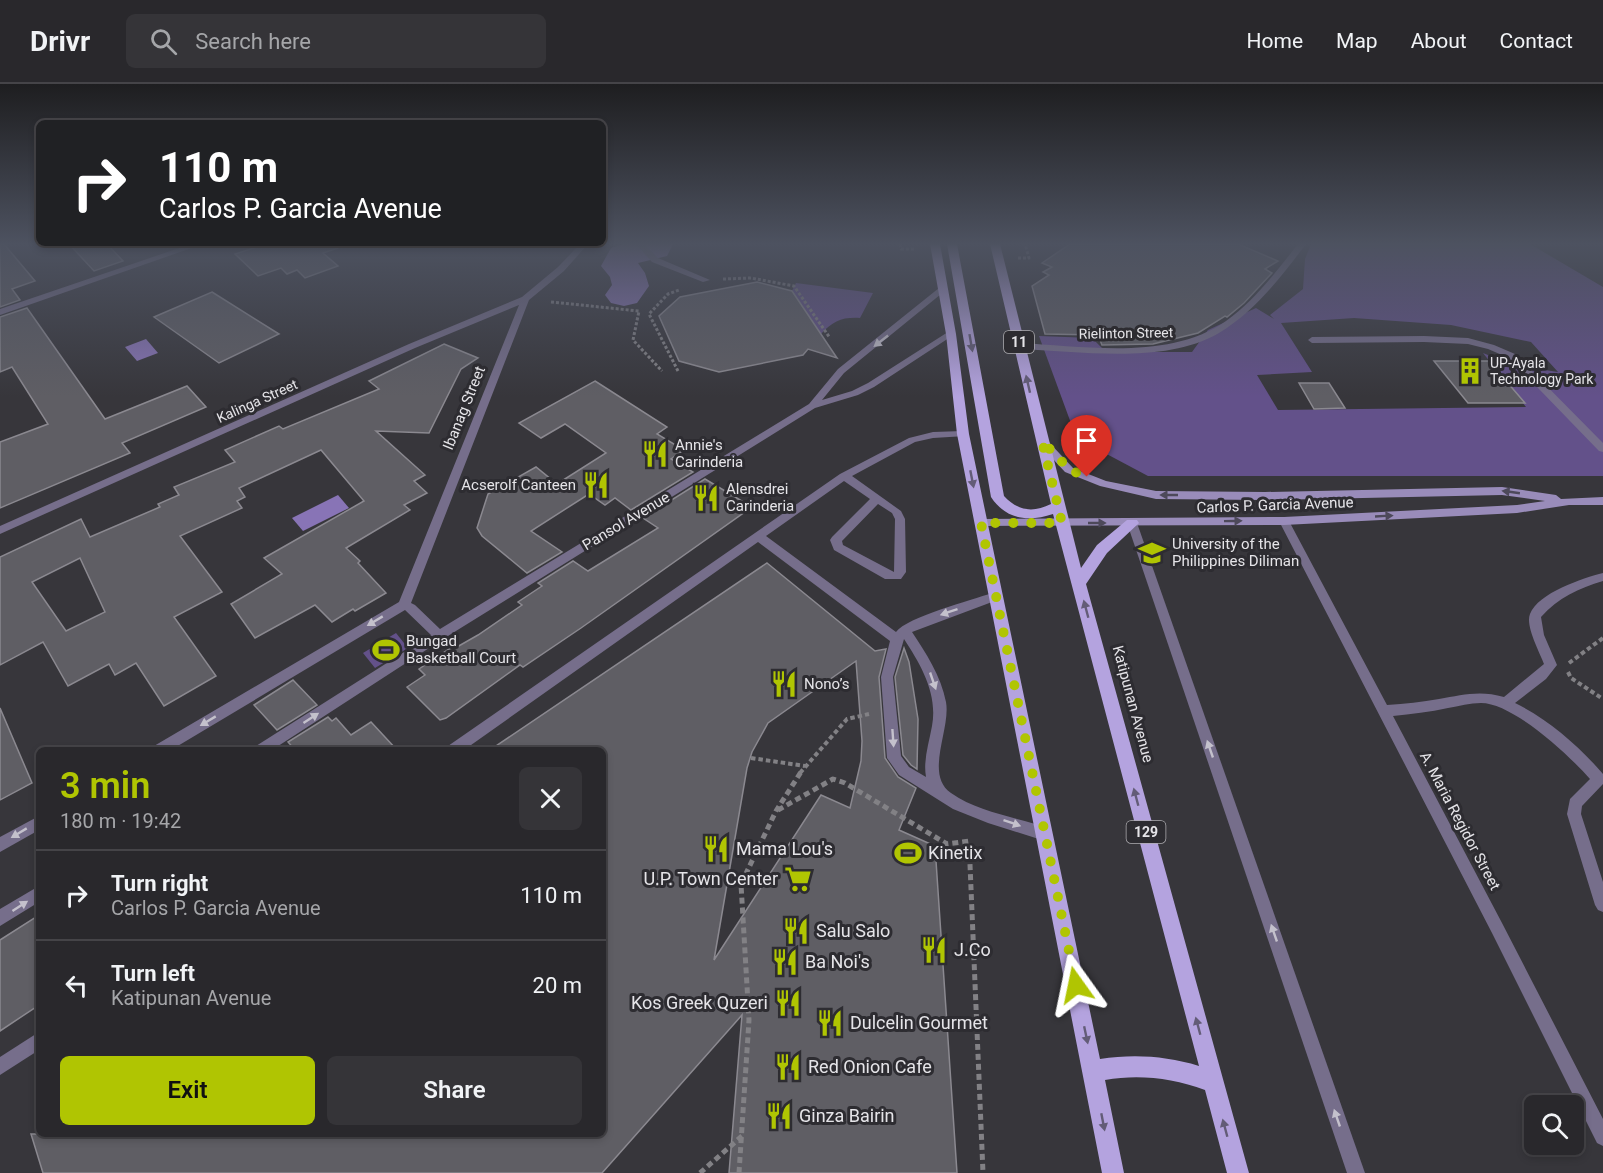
<!DOCTYPE html>
<meta charset="utf-8">
<style>
:root{--surface:#29282c;--page:#353438;--text:#f1f3f6;--muted:#a5a6a9;--line:#454448;--accent:#b0c502}
body{margin:0;font-family:Roboto,sans-serif;background:var(--page);color:var(--text);height:100vh;display:flex;flex-direction:column;font-size:22px;white-space:nowrap}
*{box-sizing:border-box;margin:0}
p{font-size:20px;color:var(--muted)}
.icon{flex:none;width:33px;height:33px;fill:none;stroke:currentColor;stroke-width:2;stroke-linecap:round;stroke-linejoin:round}
.map{position:relative;flex:1;overflow:hidden}
.side{position:absolute;left:36px;top:663px;width:570px;height:390px;display:flex;flex-direction:column;background:var(--surface);border-radius:9px;box-shadow:0 3px 9px #0003,0 0 0 2px var(--line)}
.side>*{flex:none}
.banner{position:absolute;left:36px;top:36px;width:570px;height:126px;border-radius:9px;box-shadow:0 3px 9px #0003,0 0 0 2px var(--line);background:#202124;color:#fff;overflow:hidden}
.buttons{position:absolute;left:1524px;top:1011px;display:grid;gap:12px}
.buttons a{display:grid;place-items:center;width:60px;height:60px;border-radius:9px;background:var(--surface);box-shadow:0 3px 9px #0003,0 0 0 2px var(--line);font-size:30px}
.pin{position:absolute;display:grid;place-items:center;width:51px;height:51px;color:#fff;margin:-62px -26px;border-radius:50% 50% 50% 0;rotate:-45deg;box-shadow:0 0 6px #0007}
.pin .icon{rotate:45deg}
.me{position:absolute;width:66px;margin:-33px;rotate:348deg;stroke-linejoin:round;filter:drop-shadow(0 0 4px #0008)}
.turn{display:flex;align-items:center;gap:21px;height:126px;padding:0 24px;font-size:27px}
.turn .icon{width:78px;height:78px;stroke-width:2.5}
.turn b{display:block;font-size:42px;line-height:51px}
.round{display:grid;place-items:center;flex:none;width:63px;height:63px;border-radius:9px;background:var(--page)}
.headline{display:flex;align-items:center;justify-content:space-between;height:102px;padding:0 24px}
h1{font-size:36px;font-weight:600;line-height:45px;color:var(--accent)}
.cta{display:flex;gap:12px;margin-top:auto;padding:12px 24px}
.cta a{flex:1;height:69px;border-radius:9px;background:var(--accent);color:#111;font-size:24px;font-weight:600;line-height:69px;text-align:center}
.cta a+a{background:var(--page);color:var(--text)}
ul{padding:0;list-style:none}
li{display:flex;align-items:center;gap:18px;height:90px;padding:0 24px;border-top:2px solid var(--line)}
li div{flex:1}
li b{display:block;font-size:22px}
li em{font-style:normal}
header{display:flex;align-items:center;gap:36px;box-sizing:border-box;height:84px;padding:0 30px;background:var(--surface);border-bottom:2px solid var(--line)}
header strong{font-size:28px}
nav{display:flex;gap:33px;margin-inline-start:auto;font-size:21px}
.search{width:420px;height:54px;background:var(--page);display:flex;align-items:center;gap:15px;box-sizing:border-box;padding:0 21px;border-radius:9px;color:var(--muted);font-size:22px}
.map>svg:first-child{display:block}
</style>
<header>
<strong>Drivr</strong>
<div class="search"><svg class="icon" aria-label="search" viewBox="0 0 24 24"><circle cx="10" cy="10" r="6"/><path d="M15 15l6 6"/></svg>Search here</div>
<nav><a>Home</a><a>Map</a><a>About</a><a>Contact</a></nav>
</header>
<div class="map">
<svg width="1603" height="1089" viewBox="0 0 1603 1089">
<rect width="100%" height="100%" fill="#37363b"/>
<g fill="#63518a" fill-rule="evenodd">
<path d="M1311 160H1530L1603 203V392H1148L1101 367 1072 342 1039 252 1092 254 1106 268H1192L1208 246 1256 224 1274 235 1270 231 1303 205 1305 175ZM1354 234 1451 241 1531 258 1558 288 1513 281 1483 269 1526 323 1278 326 1257 291 1312 288 1281 239Z"/>
<path d="M796 199 873 209 860 234C842 233 833 237 821 250L792 207Z"/>
<polygon points="396,549 408,564 375,584 363,569"/>
</g>
<g fill="#8874b6">
<polygon points="146,255 158,269 137,277 125,263"/>
<polygon points="338,411 349,424 303,447 292,434"/>
</g>
<g fill="none" stroke-linecap="round" stroke-linejoin="round">
<polygon fill="#8874b6" fill-rule="evenodd" points="623,160 673,160 667,172 638,179 645,189 649,202 637,219 624,222 611,219 605,211 612,201 610,193 601,182 611,164"/>
</g>
<g fill="#5f5e64" stroke="#8b8990" stroke-width="1.5" fill-rule="evenodd">
<polygon points="0,160 4,160 35,197 12,205 20,216 0,223"/>
<polygon points="69,160 107,160 123,177 94,187"/>
<polygon points="254,160 338,160 338,164 323,169 338,182 305,194 297,186 287,190 281,184 258,192 235,170 257,163"/>
<polygon points="1070,160 1238,160 1278,177 1265,185 1272,189 1244,219 1227,233 1225,232 1198,249 1153,260 1102,261 1098,251 1045,250 1032,202 1049,191 1043,188 1052,183 1042,179"/>
<polygon points="757,198 792,207 837,274 808,265 803,271 719,288 679,277 659,232 680,213"/>
<polygon points="212,208 279,250 219,279 154,233"/>
<polygon points="27,224 105,335 187,302 206,323 122,359 130,369 0,424 0,358 48,340 12,283 0,288 0,233"/>
<path d="M444 260 478 274 461 285 429 349 376 347 425 391 414 397 427 409 404 421 410 426 346 464 360 477 358 479 386 509 355 527 353 525 332 538 315 521 255 554 231 520 282 490 264 474 364 417 321 366 239 404 245 413 237 417 242 424 180 452 222 508 174 533 216 592 164 622 136 579 115 591 109 580 68 602 43 558 0 581V473L81 435 90 453 160 423 158 420 179 411 174 403 235 378 225 366 279 342 283 345 379 305 369 297ZM80 474 105 528 66 547 32 498Z"/>
<polygon points="1434,277 1489,277 1525,319 1468,319"/>
<polygon points="595,297 667,343 657,350 684,366 671,375 693,388 631,426 615,414 605,421 589,410 531,447 562,468 527,489 482,452 477,444 488,410 536,383 557,400 606,369 565,340 541,354 519,339"/>
<polygon points="1299,299 1329,299 1345,324 1314,325"/>
<polygon points="705,395 752,423 581,544 523,583 520,581 446,634 440,636 407,603 425,591 419,585 455,561 457,563 478,551 522,521 518,518 542,502 538,499 573,477 588,487 658,444 643,434"/>
<path d="M767 479 875 567 886 565 879 593 885 674 898 693 916 704 899 746 935 762 957 1089H729L742 931 602 1089H43L31 1050H603V666H490ZM856 577 862 657 861 677 850 724 821 711 714 876 747 684 752 668 768 639Z"/>
<polygon points="904,564 909,578 918,635 917,685 911,681 903,671 895,593"/>
<polygon points="293,596 317,621 277,646 254,621"/>
<polygon points="0,624 32,699 0,716"/>
<polygon points="328,633 332,637 336,634 351,651 371,638 397,666 295,666 288,658"/>
<polygon points="39,831 39,921 0,947 0,856"/>
</g>
<g fill="none" stroke-linecap="round" stroke-linejoin="round">
<g stroke="#828185" stroke-width="3" stroke-dasharray="3 2" stroke-linecap="butt">
<polyline points="900,160 901,165 916,165"/>
<polyline points="1018,174 1029,174 1025,160"/>
<polyline points="723,195 751,194 794,202 830,254"/>
<polyline points="551,218 639,227 633,256 662,287"/>
<polyline points="678,287 649,230 668,210 679,206"/>
</g>
<g stroke="#828185" stroke-width="4" stroke-dasharray="4.5 3" stroke-linecap="butt">
<polyline points="1569,579 1603,554"/>
<polyline points="1568,588 1571,594 1603,615"/>
<polyline points="751,674 805,682"/>
<polyline points="800,689 847,635 869,630"/>
</g>
<g stroke="#828185" stroke-width="5" stroke-dasharray="6 4" stroke-linecap="butt">
<polyline points="778,726 833,695 845,699 947,760 969,757 983,1089"/>
<polyline points="700,1089 742,1052"/>
<polyline points="739,1089 749,936 741,800 776,727 801,688"/>
</g>
<g fill="#766e8b" fill-rule="evenodd">
<polygon points="1424,252 1468,254 1494,261 1515,270 1603,359 1603,368 1599,367 1509,274 1488,265 1468,260 1424,258 1312,259 1308,256 1312,253"/>
<path d="M963 347 966 348V352L933 354 915 358 852 392 901 427 905 435 906 488 901 495H885L834 466 830 456 832 453 870 415 844 397 766 452 896 548C907 533 972 516 992 509H1000L1002 512 1000 515 912 548C926 569 941 592 946 618 951 645 924 691 951 709 979 729 1018 733 1050 745L1052 750 1050 755 1045 757 988 739 953 725 899 691 887 674 881 593 890 557 758 458 464 666H446L448 662 840 390 909 354 933 348ZM878 420 892 429 895 435 894 488 843 461 842 457ZM904 555C921 581 938 610 932 642 929 659 923 676 926 693L909 683 901 672 893 593Z"/>
<path d="M1284 433 1289 437 1387 621C1405 620 1422 618 1439 615 1462 611 1480 606 1504 613L1544 580C1540 569 1525 542 1530 530 1538 509 1583 494 1603 489V497C1579 504 1558 514 1541 533L1544 551 1557 581 1546 595 1515 619C1548 635 1579 662 1603 690V700L1582 722 1581 730 1603 798V828L1598 826 1595 821 1567 730 1570 715 1590 695C1569 671 1513 619 1481 619 1470 619 1459 622 1448 624 1430 628 1411 630 1393 632L1502 839 1603 1035V1062L1597 1059 1492 849 1279 437Z"/>
<polygon points="39,948 39,966 0,991 0,973"/>
</g>
<polygon fill="#766e8b" fill-rule="evenodd" points="636,160 644,160 658,174 710,196 703,198 652,178"/>
<g fill="#766e8b" fill-rule="evenodd">
<polygon points="191,160 203,160 0,231 0,225"/>
<polygon points="580,160 588,160 564,187 529,216 411,519 415,521 440,545 809,320 838,285 939,204 946,206 844,289 822,316 852,307 868,299 948,248 955,250 874,303 858,311 815,324 443,555 272,666 254,666 256,662 431,551 405,526 171,666 152,666 154,662 399,518 519,221 415,264 0,450 0,442 409,260 522,213 558,183"/>
<path d="M1298 160H1306C1281 193 1255 227 1219 249 1165 281 1079 267 1019 265L1015 262 1019 259C1085 262 1169 277 1226 237 1254 217 1276 188 1298 160Z"/>
<polygon points="39,732 39,746 0,768 0,753"/>
<polygon points="39,802 39,818 0,842 0,825"/>
</g>
<polygon fill="#766e8b" fill-rule="evenodd" points="1132,435 1137,439 1365,1089 1347,1089 1127,439"/>
<polygon fill="#998cba" fill-rule="evenodd" points="1042,354 1046,355 1073,384 1106,397 1156,407 1265,408 1502,403 1556,411 1561,415 1603,413 1603,421 1569,421 1517,429 1284,441 977,442 976,439 981,435 1284,433 1517,421 1545,417 1502,411 1265,416 1156,415 1100,402 1065,388 1038,359 1038,355"/>
<path fill="#b4a3df" fill-rule="evenodd" d="M930 160H940L956 250 969 350 1100 975C1134 970 1166 972 1199 982L1053 430C1029 438 1006 436 991 413L947 160H957L1004 412C1018 427 1033 429 1051 420L990 160H1000L1081 484 1097 461 1127 436H1137L1139 439 1107 469 1086 500 1249 1089H1227L1205 1006C1172 994 1139 990 1105 996L1124 1089H1102L957 350 946 250Z"/>
</g>
<defs><path id="oneway-solid" d="M-6-.8H1V-3.2L6.5 0L1 3.2V.8H-6Z" transform="scale(1.5)"/></defs>
<g fill="#c4c1cc">
<use href="#oneway-solid" transform="translate(881 257) rotate(142)"/>
<use href="#oneway-solid" transform="translate(949 528) rotate(161)"/>
<use href="#oneway-solid" transform="translate(375 537) rotate(149)"/>
<use href="#oneway-solid" transform="translate(933 597) rotate(71)"/>
<use href="#oneway-solid" transform="translate(311 634) rotate(-33)"/>
<use href="#oneway-solid" transform="translate(208 637) rotate(149)"/>
<use href="#oneway-solid" transform="translate(893 654) rotate(86)"/>
<use href="#oneway-solid" transform="translate(1210 665) rotate(-109)"/>
<use href="#oneway-solid" transform="translate(1012 739) rotate(19)"/>
<use href="#oneway-solid" transform="translate(19 749) rotate(149)"/>
<use href="#oneway-solid" transform="translate(20 822) rotate(-33)"/>
<use href="#oneway-solid" transform="translate(1274 849) rotate(-109)"/>
<use href="#oneway-solid" transform="translate(1337 1034) rotate(-109)"/>
</g>
<g fill="#635c77">
<use href="#oneway-solid" transform="translate(971 259) rotate(80)"/>
<use href="#oneway-solid" transform="translate(1028 300) rotate(-103)"/>
<use href="#oneway-solid" transform="translate(972 395) rotate(79)"/>
<use href="#oneway-solid" transform="translate(1086 525) rotate(-105)"/>
<use href="#oneway-solid" transform="translate(1136 713) rotate(-105)"/>
<use href="#oneway-solid" transform="translate(1198 942) rotate(-105)"/>
<use href="#oneway-solid" transform="translate(1086 951) rotate(78)"/>
<use href="#oneway-solid" transform="translate(1103 1038) rotate(79)"/>
<use href="#oneway-solid" transform="translate(1225 1044) rotate(-105)"/>
</g>
<g fill="#4d495a">
<use href="#oneway-solid" transform="translate(1511 408) rotate(-172)"/>
<use href="#oneway-solid" transform="translate(1169 411) rotate(-180)"/>
<use href="#oneway-solid" transform="translate(1384 432) rotate(-3)"/>
<use href="#oneway-solid" transform="translate(1233 437) rotate(-1)"/>
<use href="#oneway-solid" transform="translate(1097 439)"/>
</g>
<linearGradient id="sky" x2="0" y2="1"><stop stop-color="#1e1e20"/><stop offset="0.51" stop-color="#4d5260"/><stop offset="1" stop-color="#4d5260" stop-opacity="0"/></linearGradient>
<rect width="1603" height="313" fill="url(#sky)"/>
<g fill="none" stroke-linecap="round" stroke-linejoin="round">
<polyline stroke="#b0c502" stroke-width="10" stroke-dasharray="0 18" points="1076,901 981,439 1062,439 1042,357 1070,386 1087,393"/>
</g>
<defs>
<symbol id="building-bare" viewBox="-9 -9 18 18"><path d="M-4-6H4V6H1V3H-1V6H-4ZM-2.5-4.3h1.7v1.8h-1.7ZM.8-4.3h1.7v1.8H.8ZM-2.5-1h1.7V.8h-1.7ZM.8-1h1.7V.8H.8Z" fill="#b0c502" stroke="#2d2c31" stroke-width="2.5" paint-order="stroke"/></symbol>
<symbol id="restaurant-bare" viewBox="-9 -9 18 18"><path d="M-5-6h1v4h1v-4h1v4h1v-4h1v5L-1.5 .5V6h-2V.5L-5-1ZM5-6V6H3V1.5H1.5Q1.5-4 5-6Z" fill="#b0c502" stroke="#2d2c31" stroke-width="2.5" paint-order="stroke"/></symbol>
<symbol id="university-bare" viewBox="-9 -9 18 18"><path d="M0-5L7-2L0 1L-7-2ZM-4 1L0 2.5L4 1V4Q0 6-4 4Z" fill="#b0c502" stroke="#2d2c31" stroke-width="2.5" paint-order="stroke"/></symbol>
<symbol id="stadium-bare" viewBox="-9 -9 18 18"><path d="M0-5a6.5 5 0 1 0 0 10a6.5 5 0 1 0 0-10ZM-3.5-1.8h7v3.6h-7Z" fill="#b0c502" stroke="#2d2c31" stroke-width="2.5" paint-order="stroke"/></symbol>
<symbol id="supermarket-bare" viewBox="-9 -9 18 18"><path d="M-6-5.5h2.5l.6 2H6L4.5 2H-2.5L-4.4-4H-6ZM-1.5 3.2a1.3 1.3 0 1 0 .1 0ZM3 3.2a1.3 1.3 0 1 0 .1 0Z" fill="#b0c502" stroke="#2d2c31" stroke-width="2.5" paint-order="stroke"/></symbol>
</defs>
<g fill-rule="evenodd">
<use href="#building-bare" x="1451" y="268" width="38" height="38"/>
<use href="#restaurant-bare" x="636" y="351" width="38" height="38"/>
<use href="#restaurant-bare" x="577" y="382" width="38" height="38"/>
<use href="#restaurant-bare" x="687" y="395" width="38" height="38"/>
<use href="#university-bare" x="1133" y="450" width="38" height="38"/>
<use href="#stadium-bare" x="367" y="547" width="38" height="38"/>
<use href="#restaurant-bare" x="765" y="581" width="38" height="38"/>
<use href="#restaurant-bare" x="697" y="746" width="38" height="38"/>
<use href="#stadium-bare" x="889" y="750" width="38" height="38"/>
<use href="#supermarket-bare" x="779" y="776" width="38" height="38"/>
<use href="#restaurant-bare" x="777" y="828" width="38" height="38"/>
<use href="#restaurant-bare" x="915" y="847" width="38" height="38"/>
<use href="#restaurant-bare" x="766" y="859" width="38" height="38"/>
<use href="#restaurant-bare" x="769" y="900" width="38" height="38"/>
<use href="#restaurant-bare" x="811" y="920" width="38" height="38"/>
<use href="#restaurant-bare" x="769" y="964" width="38" height="38"/>
<use href="#restaurant-bare" x="760" y="1013" width="38" height="38"/>
</g>
<g text-anchor="middle" stroke-width="6" stroke-linejoin="round" paint-order="stroke">
<g font-size="14" fill="#e5e4e8" stroke="#2d2c31">
<text transform="translate(1126 249) rotate(-1)" y="5">Rielinton Street</text>
<text transform="translate(257 317) rotate(-24)" y="5">Kalinga Street</text>
</g>
<g fill="#2d2c31" stroke="#aeadb1" stroke-width="1.5">
<rect x="1004" y="247" width="30" height="22" rx="4.5"/>
<rect x="1126.5" y="737" width="39" height="22" rx="4.5"/>
</g>
<g font-size="14" font-weight="bold" fill="#e5e4e8">
<text x="1019" y="263">11</text>
<text x="1146" y="753">129</text>
</g>
<g font-size="14" fill="#e5e4e8" stroke="#2d2c31" text-anchor="start">
<text x="1490" y="284">UP-Ayala<tspan x="1490" dy="16">Technology Park</tspan></text>
</g>
<g font-size="15" fill="#e5e4e8" stroke="#2d2c31">
<text transform="translate(464 324) rotate(-68)" y="5">Ibanag Street</text>
<text transform="translate(1275 421) rotate(-2)" y="5">Carlos P. Garcia Avenue</text>
<text transform="translate(626 437) rotate(-31)" y="5">Pansol Avenue</text>
<text transform="translate(1133 620) rotate(75)" y="5">Katipunan Avenue</text>
<text transform="translate(1460 737) rotate(62)" y="5">A. Maria Regidor Street</text>
</g>
<g font-size="15" fill="#e5e4e8" stroke="#2d2c31" text-anchor="start">
<text x="675" y="366">Annie's<tspan x="675" dy="17">Carinderia</tspan></text>
<text x="576" y="406" text-anchor="end">Acserolf Canteen</text>
<text x="726" y="410">Alensdrei<tspan x="726" dy="17">Carinderia</tspan></text>
<text x="1172" y="465">University of the<tspan x="1172" dy="17">Philippines Diliman</tspan></text>
<text x="406" y="562">Bungad<tspan x="406" dy="17">Basketball Court</tspan></text>
<text x="804" y="605">Nono’s</text>
</g>
<g font-size="18" fill="#e5e4e8" stroke="#2d2c31" text-anchor="start">
<text x="736" y="771">Mama Lou's</text>
<text x="928" y="775">Kinetix</text>
<text x="778" y="801" text-anchor="end">U.P. Town Center</text>
<text x="816" y="853">Salu Salo</text>
<text x="954" y="872">J.Co</text>
<text x="805" y="884">Ba Noi's</text>
<text x="768" y="925" text-anchor="end">Kos Greek Quzeri</text>
<text x="850" y="945">Dulcelin Gourmet</text>
<text x="808" y="989">Red Onion Cafe</text>
<text x="799" y="1038">Ginza Bairin</text>
</g>
</g>
</svg>
<div class="buttons">
<a><svg class="icon" aria-label="search" viewBox="0 0 24 24"><circle cx="10" cy="10" r="6"/><path d="M15 15l6 6"/></svg></a>
</div>
<div class="pin" style="left:1087px;top:393px;background:#d93025"><svg class="icon" aria-label="arrive" viewBox="0 0 24 24"><path d="M6 21V4h12l-3 4 3 4H6"/></svg></div>
<svg class="me" style="left:1076px;top:901px" viewBox="-20 -20 40 40"><path d="M0-17L14 15 0 8-14 15z" fill="#b0c502" stroke="#fff" stroke-width="4"/></svg>
<div class="banner">
<div class="turn"><svg class="icon" aria-label="right" viewBox="0 0 24 24"><path d="M7 20v-9h11M14 6l5 5-5 5"/></svg><div><b>110 m</b>Carlos P. Garcia Avenue</div></div>
</div>
<section class="side">
<div class="headline"><div><h1>3 min</h1><p>180 m · 19:42</p></div><a class="round"><svg class="icon" aria-label="close" viewBox="0 0 24 24"><path d="M6 6l12 12M18 6L6 18"/></svg></a></div>
<ul>
<li><svg class="icon" aria-label="right" viewBox="0 0 24 24"><path d="M7 20v-9h11M14 6l5 5-5 5"/></svg><div><b>Turn right</b><p>Carlos P. Garcia Avenue</p></div><em>110 m</em></li>
<li><svg class="icon" aria-label="left" viewBox="0 0 24 24"><path d="M17 20v-9H6M10 6l-5 5 5 5"/></svg><div><b>Turn left</b><p>Katipunan Avenue</p></div><em>20 m</em></li>
</ul>
<div class="cta"><a>Exit</a><a>Share</a></div>
</section>
</div>
